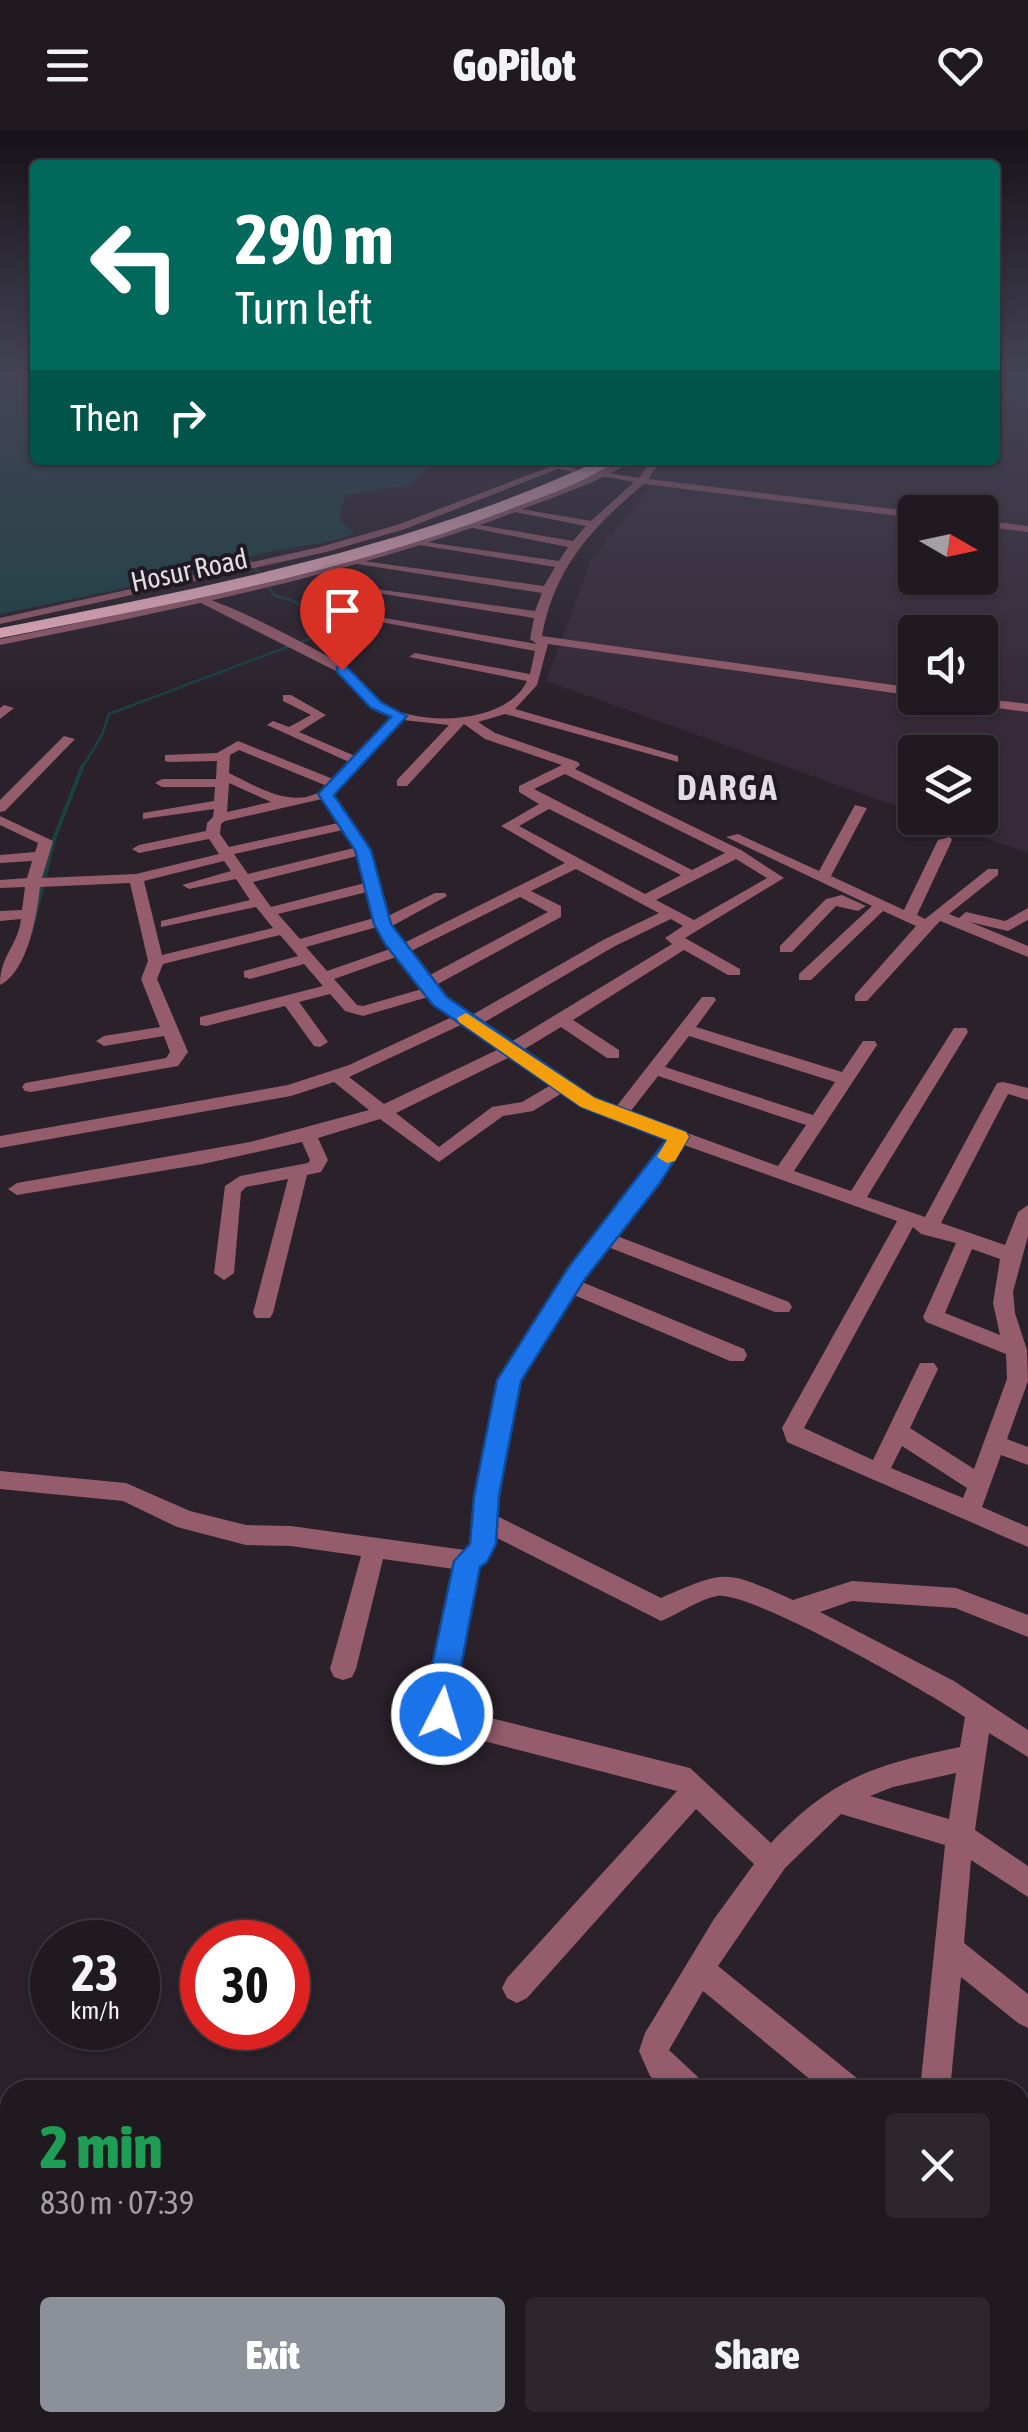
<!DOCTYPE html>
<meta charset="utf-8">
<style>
:root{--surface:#201920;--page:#2d262d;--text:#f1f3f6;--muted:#a2a0a5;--line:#3d383e;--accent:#8c9099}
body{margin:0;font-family:"Asap Condensed",sans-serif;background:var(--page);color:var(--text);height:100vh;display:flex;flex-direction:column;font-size:38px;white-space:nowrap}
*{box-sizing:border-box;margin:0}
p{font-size:32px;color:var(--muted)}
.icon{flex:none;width:55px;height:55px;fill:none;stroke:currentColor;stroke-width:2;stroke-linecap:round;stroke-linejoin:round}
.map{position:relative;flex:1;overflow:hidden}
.panel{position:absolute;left:0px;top:1950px;width:1030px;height:352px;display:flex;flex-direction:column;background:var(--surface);border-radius:30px 30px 0 0;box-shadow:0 2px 8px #0004,0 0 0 2px var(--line)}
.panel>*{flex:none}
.top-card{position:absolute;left:30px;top:30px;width:970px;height:305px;border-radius:10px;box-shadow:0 2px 8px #0004,0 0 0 2px var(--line);background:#00695c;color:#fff;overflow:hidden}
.needle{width:65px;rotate:99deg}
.buttons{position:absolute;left:898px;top:365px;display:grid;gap:20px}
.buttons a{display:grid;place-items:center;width:100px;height:100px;border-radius:10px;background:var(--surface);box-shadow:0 2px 8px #0004,0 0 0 2px var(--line);font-size:50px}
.speed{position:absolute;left:30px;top:1790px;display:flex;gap:20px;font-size:50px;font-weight:700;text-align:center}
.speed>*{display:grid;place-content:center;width:130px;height:130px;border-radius:50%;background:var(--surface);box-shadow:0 2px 8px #0004,0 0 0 2px var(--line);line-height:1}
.speed small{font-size:25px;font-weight:400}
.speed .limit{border:15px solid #d22;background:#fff;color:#111}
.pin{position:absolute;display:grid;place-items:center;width:85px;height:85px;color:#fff;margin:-102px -42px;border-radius:50% 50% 50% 0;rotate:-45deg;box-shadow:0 0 10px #0007}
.pin .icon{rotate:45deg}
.me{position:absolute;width:110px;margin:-55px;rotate:5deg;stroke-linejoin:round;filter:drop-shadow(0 0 8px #0008)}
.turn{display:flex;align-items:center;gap:35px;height:210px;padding:0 40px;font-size:45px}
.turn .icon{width:130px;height:130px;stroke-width:2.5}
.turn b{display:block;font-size:70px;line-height:85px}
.then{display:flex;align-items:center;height:95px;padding:0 40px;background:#0003;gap:20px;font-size:38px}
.round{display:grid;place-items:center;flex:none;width:105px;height:105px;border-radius:10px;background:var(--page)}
.headline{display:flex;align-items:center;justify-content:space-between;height:170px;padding:0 40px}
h1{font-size:60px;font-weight:800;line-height:75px;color:#1e9e55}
.cta{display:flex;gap:20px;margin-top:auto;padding:20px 40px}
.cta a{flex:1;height:115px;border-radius:10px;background:var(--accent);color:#fff;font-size:40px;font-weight:800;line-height:115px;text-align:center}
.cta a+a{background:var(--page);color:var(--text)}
header{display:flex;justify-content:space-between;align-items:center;height:130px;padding:0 40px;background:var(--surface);font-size:45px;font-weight:800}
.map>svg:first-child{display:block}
</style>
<header><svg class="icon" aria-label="menu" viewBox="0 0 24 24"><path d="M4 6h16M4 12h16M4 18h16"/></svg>GoPilot<svg class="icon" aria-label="heart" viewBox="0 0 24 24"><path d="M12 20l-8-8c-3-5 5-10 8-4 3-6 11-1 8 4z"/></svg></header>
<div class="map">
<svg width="1028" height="2302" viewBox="0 0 1028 2302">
<rect width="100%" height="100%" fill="#2a212b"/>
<path fill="#362a38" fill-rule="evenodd" d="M995 246H1028V723L927 688H980V622H915V683L546 551 591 430 655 351 628 339 642 330H995ZM915 382H980V448H915ZM915 502H980V568H915Z"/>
<path fill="#1a4243" d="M0 246H35V330H401L432 336 405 356 345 365 339 389 355 404C329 413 305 415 277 420 248 426 221 438 193 444L0 484Z"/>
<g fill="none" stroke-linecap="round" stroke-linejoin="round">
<path stroke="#1a4243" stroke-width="2.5" d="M82 638 102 605 109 584 322 504 323 496C310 479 296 469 275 466L246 425"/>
<polyline stroke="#1a4243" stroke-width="4" points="31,802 54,709 83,635"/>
<g fill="#955c6c" fill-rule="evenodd">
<polygon points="523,330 542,330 577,339 572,342"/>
<path d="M651 330H661L648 349 917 382 915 388 644 354C593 396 554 438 542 506L915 558V566L548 514 537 555 515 579 678 626V632L505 584 478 592 495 603 578 632 580 635 575 639 741 720 784 748 685 808 740 839V845H728L684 820 573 890 619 920V928H607L561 897 523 920 594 969 616 977 702 867H714L716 870 696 897 842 942 863 911H875L877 915 794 1041 851 1061 954 898H966L968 902 867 1067 925 1087 997 953 1003 952 1028 958V970L1008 964 941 1093 1005 1115 1018 1082 1028 1075V1106L1013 1162 1015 1183 1027 1220 1028 1251 1007 1309 1028 1317V1335L1001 1325 982 1377 1028 1397V1417L787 1312 782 1298 897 1091 684 1015 617 1106 789 1172 792 1177 789 1182H775L608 1117 582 1152 744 1219 747 1225 744 1231H730L574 1165 519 1251 497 1386 661 1468C729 1438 726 1441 793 1470L852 1451 956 1458 1028 1485V1507L955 1478 852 1471 820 1482 954 1551 1028 1600V1627L989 1603 975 1700 1028 1736V1767L971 1730 964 1813 1028 1864V1898L1018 1893 961 1847 950 1960H920L945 1715 841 1684 785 1738 718 1836 858 1949 862 1960H823L703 1861 669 1920 700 1949 704 1960H666L650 1946 639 1921 645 1903 714 1789 754 1734 696 1679 527 1868 517 1873 507 1868 502 1858 507 1848 677 1661 453 1603 433 1592 426 1573 454 1439 383 1429 356 1539 352 1547 343 1550 334 1547 330 1539 361 1426 291 1416 246 1415 177 1397 123 1371 0 1359V1341L126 1353 190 1381 246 1395 291 1396 465 1420 470 1417 476 1366 498 1250 562 1150 668 1011 582 977 562 963 533 981 503 986 439 1032 380 989 318 1008 328 1030 321 1042 307 1045 273 1183 270 1188H256L253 1183 288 1049 246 1057 241 1062 234 1143 224 1150 214 1143 225 1056 240 1046 308 1033 310 1030 302 1012 203 1034 17 1065 8 1059 17 1053 250 1012 369 980 334 952 291 966 0 1018V1006L288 955 349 935 452 887 428 867 363 886 345 881 330 864 299 872 328 912 320 917 314 916 285 876 206 896 200 895V887L323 856 304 834 250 849 244 847V841L298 826 280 805 163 834 157 849 188 922 178 936 31 962 25 961 22 957 25 953 166 928 170 922 164 906 104 916 96 911 104 906 160 897 141 849 148 831 130 753 40 757C37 785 28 841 0 855 0 825 18 816 21 789L0 791V781L22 780 25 757 0 758V750L27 748 32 731 0 733V725L35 722 38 713 0 695V686L53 711 42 748 136 744 219 724 209 709 139 723 132 719 139 715 206 701 207 693 213 687 214 679 143 689V683L214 671 215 657H162L155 653 162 649H216L217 631 170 632 165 631V625L217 623 238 611 333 649 349 632 267 595 273 591 289 597 311 585 283 571V565H291L326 585 299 602 355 626 392 587 368 575 336 541 199 472 197 470 203 467C245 482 289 505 329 527 351 539 362 560 381 573 420 598 507 594 527 551L409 527 415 523 530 544 535 521 349 486 355 483 537 514 530 509 534 488 371 462 376 459 535 481 542 463 351 433 356 430 544 456 555 437 414 414 419 411 559 431 568 417 463 396 468 393 573 411 586 396 504 380 509 377 591 391 634 352 584 343V339L639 348ZM403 590 449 595 397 650V656H407L464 594 485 609 562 635 519 656V662L539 674 501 696 565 733 402 814 392 796 447 766 445 763H435L388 786 370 720 333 664ZM239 620 327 656C298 683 258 657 229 643L230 625ZM565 644 725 723 692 740 534 659ZM229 653 271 672 227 682ZM322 669 338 693 229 717 220 704 221 694 225 691ZM549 679 681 745 645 764 519 696ZM343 700 354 718 248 744 234 724ZM357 726 365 753 271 777 253 752ZM736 729 767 748 694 790 656 770ZM224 731 231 741 182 755 189 759 236 749 250 770 161 791V797L256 777 273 798 162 825 144 751ZM576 739 659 783 603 810 472 885 446 868 436 855 561 787V776L531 761ZM367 762 374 788 300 809 278 784ZM520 767 548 782 428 846 409 822ZM671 789 683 796 665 808 672 814 511 912 483 893 615 816ZM377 797 390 819 327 841 306 817ZM396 827 422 859 363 876 357 875 334 849ZM463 894 499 919 384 974 349 947ZM689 906 835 952 813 985 665 937ZM510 927 551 955 522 972 492 977 439 1017 396 983ZM658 946 806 995 778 1036 630 982ZM913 1097 921 1104 956 1113 923 1187 926 1192 1006 1224 1007 1249 974 1339 910 1298 938 1239 934 1233H920L873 1330 804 1298ZM972 1119 1000 1129 993 1173 1000 1205 945 1183ZM902 1316 967 1358 963 1368 891 1338ZM495 1407 661 1491C679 1484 699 1469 717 1466 752 1461 930 1563 965 1587L960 1617C875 1635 833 1647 771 1713L690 1638 459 1580 452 1573 479 1436 486 1431ZM956 1643 949 1689 870 1666 893 1657Z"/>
<polygon points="980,390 1028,396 1028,402 980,396"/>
<polygon points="946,568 977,568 1028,574 1028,582 952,572"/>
<polygon points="4,575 14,578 0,589 0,578"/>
<polygon points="64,606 75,609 5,681 0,682 0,670"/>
<polygon points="855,675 867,678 831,746 904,780 938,710 950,707 952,710 917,785 925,789 988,739 998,739 998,745 949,784 959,788 966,782 1005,791 1028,778 1028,790 1008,801 970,792 1028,816 1028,827 940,791 867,871 855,871 855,865 916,796 883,781 811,850 799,850 799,844 872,776 726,707 738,704 819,741"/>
<polygon points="842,765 866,776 858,781 836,776 792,822 780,822 780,816 826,769"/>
<polygon points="907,2292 942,2292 943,2302 907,2302"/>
</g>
<g fill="#955c6c" fill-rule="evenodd">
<polygon points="568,330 581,330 405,399 326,422 0,494 0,488 320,417 397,395"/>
<path d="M620 330H633C599 353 553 367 515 382 349 445 174 480 0 515V509C216 465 418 420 620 330Z"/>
</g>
<path fill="#f3b6c6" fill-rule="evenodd" d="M600 330H616C586 353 541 367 505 381 343 444 170 474 0 508V498C206 457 408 419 600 330Z"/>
</g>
<linearGradient id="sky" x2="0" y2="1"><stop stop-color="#171218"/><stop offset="0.43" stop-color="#444355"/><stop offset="1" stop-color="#444355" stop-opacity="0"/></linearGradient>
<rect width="1028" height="569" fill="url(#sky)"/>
<polygon fill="#1a73e8" stroke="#114b97" stroke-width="2.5" points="337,537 347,537 381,572 407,586 334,665 371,720 391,794 447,867 595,968 686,1002 689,1007 660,1053 585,1149 521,1251 499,1366 496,1414 487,1432 480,1437 454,1573 457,1584 452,1594 442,1597 432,1594 424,1573 454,1431 470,1414 474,1366 497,1250 568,1138 666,1010 581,977 433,875 385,814 374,794 355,720 318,664 391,587 371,578 337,542"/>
<polygon fill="#f59e0b" points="466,883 595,968 686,1002 689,1007 675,1031 667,1033 657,1027 667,1010 581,977 459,892 457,888"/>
<g text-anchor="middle" stroke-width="8" stroke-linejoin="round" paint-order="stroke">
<g font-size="28" fill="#e2dce3" stroke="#201822">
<text transform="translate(189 440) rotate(-12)" y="10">Hosur Road</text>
</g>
<g font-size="35" font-weight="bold" letter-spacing="2.5" fill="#e2dce3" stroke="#201822">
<text x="728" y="670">DARGA</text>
</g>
</g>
</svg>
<div class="buttons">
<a><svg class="needle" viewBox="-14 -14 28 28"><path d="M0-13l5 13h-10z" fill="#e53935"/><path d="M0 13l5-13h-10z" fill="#a2a0a5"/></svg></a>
<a><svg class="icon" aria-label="sound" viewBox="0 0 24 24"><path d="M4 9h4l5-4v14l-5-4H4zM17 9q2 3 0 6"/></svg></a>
<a><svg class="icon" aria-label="layers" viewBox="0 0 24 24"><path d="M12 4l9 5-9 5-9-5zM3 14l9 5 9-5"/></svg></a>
</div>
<div class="speed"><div>23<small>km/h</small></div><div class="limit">30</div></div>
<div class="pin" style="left:342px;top:540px;background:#d93025"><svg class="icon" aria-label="arrive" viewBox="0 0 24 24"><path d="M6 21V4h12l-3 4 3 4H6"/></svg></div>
<svg class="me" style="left:442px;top:1584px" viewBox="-20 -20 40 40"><circle r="17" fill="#1a73e8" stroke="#fff" stroke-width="3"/><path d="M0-11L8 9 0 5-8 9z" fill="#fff"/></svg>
<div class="top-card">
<div class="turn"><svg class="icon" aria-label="left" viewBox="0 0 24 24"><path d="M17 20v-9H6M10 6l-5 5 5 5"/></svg><div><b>290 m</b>Turn left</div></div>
<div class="then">Then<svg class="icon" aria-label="right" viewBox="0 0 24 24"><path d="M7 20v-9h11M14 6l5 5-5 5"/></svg></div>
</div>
<section class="panel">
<div class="headline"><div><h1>2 min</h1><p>830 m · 07:39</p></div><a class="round"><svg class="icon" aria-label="close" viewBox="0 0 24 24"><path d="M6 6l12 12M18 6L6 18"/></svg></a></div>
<div class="cta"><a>Exit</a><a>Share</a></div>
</section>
</div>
